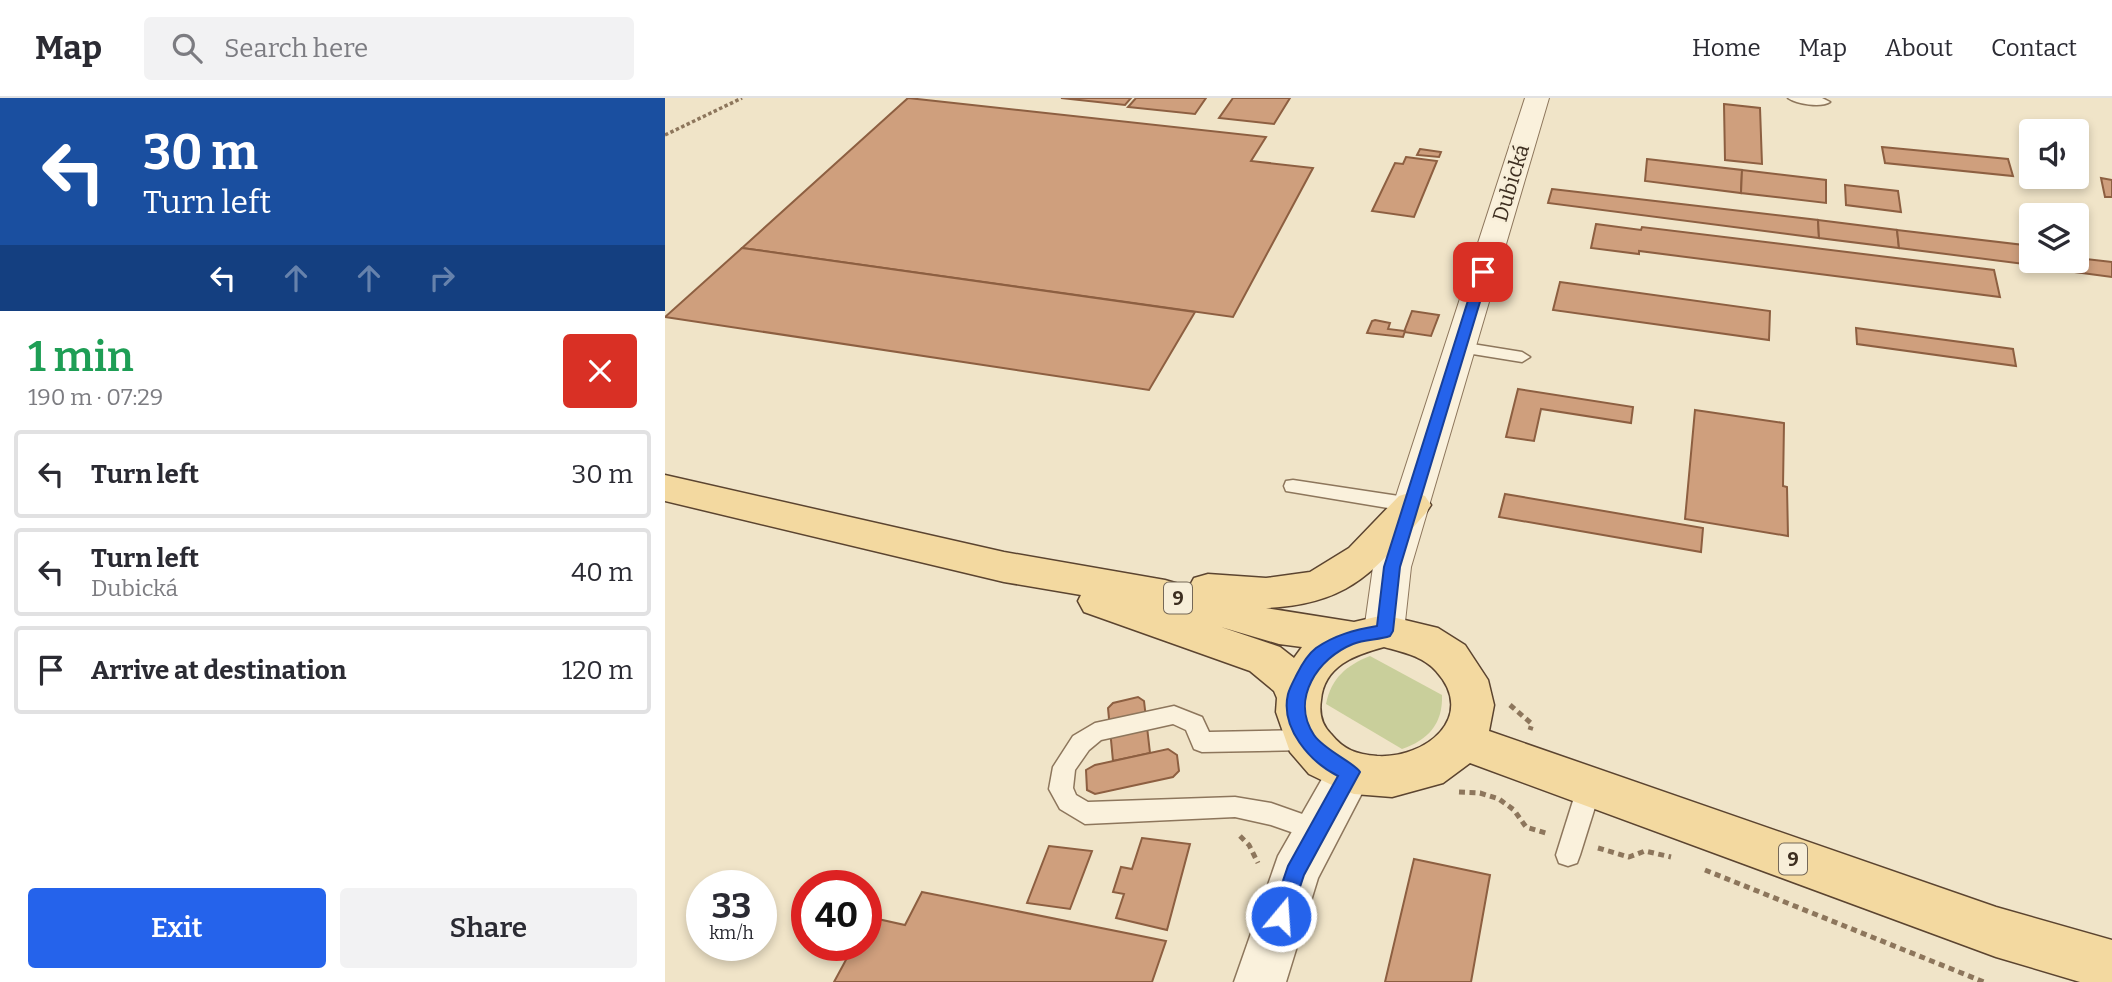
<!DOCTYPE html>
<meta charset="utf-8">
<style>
:root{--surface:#fff;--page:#f2f2f3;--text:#2b2b33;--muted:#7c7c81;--line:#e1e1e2;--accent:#2563eb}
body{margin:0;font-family:Bitter,serif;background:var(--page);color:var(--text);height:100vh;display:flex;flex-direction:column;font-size:26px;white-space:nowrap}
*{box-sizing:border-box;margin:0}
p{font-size:23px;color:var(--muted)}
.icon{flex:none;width:38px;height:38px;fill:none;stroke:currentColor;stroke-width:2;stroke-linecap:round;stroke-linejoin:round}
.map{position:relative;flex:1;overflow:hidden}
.side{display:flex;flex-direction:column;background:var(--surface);width:665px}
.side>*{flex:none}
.guide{background:#1a4fa0;color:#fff;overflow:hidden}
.buttons{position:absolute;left:1354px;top:21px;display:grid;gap:14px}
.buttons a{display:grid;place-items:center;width:70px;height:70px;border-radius:7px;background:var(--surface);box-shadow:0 4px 10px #0003;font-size:35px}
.speed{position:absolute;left:21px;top:772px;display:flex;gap:14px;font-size:35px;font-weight:700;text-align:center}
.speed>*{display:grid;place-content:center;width:91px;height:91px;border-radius:50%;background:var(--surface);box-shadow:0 4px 10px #0003;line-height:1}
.speed small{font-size:18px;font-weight:400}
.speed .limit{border:10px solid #d22;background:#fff;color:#111}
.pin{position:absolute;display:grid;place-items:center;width:60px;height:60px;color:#fff;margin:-30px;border-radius:14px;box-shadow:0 4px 10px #0006}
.me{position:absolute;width:77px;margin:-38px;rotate:18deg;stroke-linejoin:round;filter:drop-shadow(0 0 5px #0008)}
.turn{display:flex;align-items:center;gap:24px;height:147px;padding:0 28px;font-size:32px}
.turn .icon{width:91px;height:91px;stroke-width:2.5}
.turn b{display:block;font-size:49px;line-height:60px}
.lanes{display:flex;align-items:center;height:66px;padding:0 28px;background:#0003;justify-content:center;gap:35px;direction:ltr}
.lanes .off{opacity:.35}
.round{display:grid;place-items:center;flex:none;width:74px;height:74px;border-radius:7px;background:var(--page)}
.summary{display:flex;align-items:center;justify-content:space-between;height:119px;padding:0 28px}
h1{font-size:42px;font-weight:600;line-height:52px;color:#1e9e55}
.button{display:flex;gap:14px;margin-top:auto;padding:14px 28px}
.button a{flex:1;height:80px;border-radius:7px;background:var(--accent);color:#fff;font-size:28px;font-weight:600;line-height:80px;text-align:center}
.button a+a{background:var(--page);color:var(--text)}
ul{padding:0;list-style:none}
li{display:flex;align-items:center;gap:21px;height:88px;margin:0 14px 10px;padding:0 14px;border:4px solid var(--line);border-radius:7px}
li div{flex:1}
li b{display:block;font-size:26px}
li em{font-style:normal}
header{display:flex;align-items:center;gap:42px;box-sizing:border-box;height:98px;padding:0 35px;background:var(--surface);border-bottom:2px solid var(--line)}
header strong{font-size:33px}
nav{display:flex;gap:38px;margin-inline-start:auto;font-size:24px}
.search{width:490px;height:63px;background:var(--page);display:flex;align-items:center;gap:18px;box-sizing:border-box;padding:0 24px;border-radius:7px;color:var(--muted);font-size:26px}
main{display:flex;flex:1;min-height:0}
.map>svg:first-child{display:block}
</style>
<header>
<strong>Map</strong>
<div class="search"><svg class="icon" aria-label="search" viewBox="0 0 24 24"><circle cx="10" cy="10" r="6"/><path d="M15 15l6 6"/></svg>Search here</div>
<nav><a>Home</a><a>Map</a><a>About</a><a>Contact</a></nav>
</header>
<main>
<section class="side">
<div class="guide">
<div class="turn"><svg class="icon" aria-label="left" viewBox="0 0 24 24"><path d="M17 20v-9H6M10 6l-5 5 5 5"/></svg><div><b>30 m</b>Turn left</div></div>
<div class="lanes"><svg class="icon" aria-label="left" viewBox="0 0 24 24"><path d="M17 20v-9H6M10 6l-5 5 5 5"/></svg><svg class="icon off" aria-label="ahead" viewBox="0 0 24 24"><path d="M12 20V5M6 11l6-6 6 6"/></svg><svg class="icon off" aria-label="ahead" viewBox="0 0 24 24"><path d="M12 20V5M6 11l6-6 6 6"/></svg><svg class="icon off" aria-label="right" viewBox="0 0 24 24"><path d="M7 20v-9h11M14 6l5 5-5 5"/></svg></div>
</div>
<div class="summary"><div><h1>1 min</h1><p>190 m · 07:29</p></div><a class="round" style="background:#d93025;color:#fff"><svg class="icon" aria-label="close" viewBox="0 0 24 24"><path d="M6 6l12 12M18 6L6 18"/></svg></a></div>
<ul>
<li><svg class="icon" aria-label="left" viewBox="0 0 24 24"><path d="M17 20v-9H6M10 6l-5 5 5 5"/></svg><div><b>Turn left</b></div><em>30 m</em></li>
<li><svg class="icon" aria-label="left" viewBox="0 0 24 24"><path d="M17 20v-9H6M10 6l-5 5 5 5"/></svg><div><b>Turn left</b><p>Dubická</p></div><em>40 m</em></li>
<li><svg class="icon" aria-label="arrive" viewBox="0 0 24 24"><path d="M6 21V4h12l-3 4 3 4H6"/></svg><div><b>Arrive at destination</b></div><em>120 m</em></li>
</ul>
<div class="button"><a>Exit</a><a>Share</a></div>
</section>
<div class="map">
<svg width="1447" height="884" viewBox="0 0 1447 884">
<rect width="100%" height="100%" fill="#f0e4c8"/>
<path fill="#c9cf9b" d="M705 558 777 597C778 626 763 642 737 651L661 606C666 580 682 567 705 558Z"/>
<g fill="#cf9f7d" stroke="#8d5f41" stroke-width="2">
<polygon points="243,0 601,39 586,63 648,70 568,219 77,150"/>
<polygon points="396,0 466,0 460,7"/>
<polygon points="471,0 541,0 530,16 463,9"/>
<polygon points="568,0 625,0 609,26 554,20"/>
<polygon points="1059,6 1095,10 1097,66 1060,62"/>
<polygon points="1217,49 1343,61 1348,78 1220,65"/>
<polygon points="755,51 776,54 774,59 752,57"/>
<polygon points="741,59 772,63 749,119 707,113 730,65 738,66"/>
<polygon points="982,61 1077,72 1076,95 980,83"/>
<polygon points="1077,72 1161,82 1161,105 1076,95"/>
<polygon points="1436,80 1447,82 1447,99 1440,99"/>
<polygon points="1180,87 1233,93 1236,114 1181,107"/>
<polygon points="887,91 1153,122 1154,140 883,105"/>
<polygon points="1153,122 1232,132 1234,150 1154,140"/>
<polygon points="931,126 976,132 977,129 1329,172 1335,199 974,153 974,156 926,150"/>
<polygon points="1232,132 1367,148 1367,163 1389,163 1391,170 1234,150"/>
<polygon points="77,150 530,214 484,292 0,219"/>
<polygon points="1412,160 1447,164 1447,179 1395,172 1392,163 1412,163"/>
<polygon points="895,184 1105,213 1104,242 888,212"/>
<polygon points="747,213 774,217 766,238 739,234"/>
<polygon points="710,222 725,225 723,231 740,233 738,239 702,235 707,223"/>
<polygon points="1191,230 1348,251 1351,268 1192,246"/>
<polygon points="853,291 968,309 966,325 876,311 869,343 841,339"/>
<polygon points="1030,312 1119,325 1118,388 1122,389 1123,438 1020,421"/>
<polygon points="840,396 1038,430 1036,454 834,419"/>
<polygon points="473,599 479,603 485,655 448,663 443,610 448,605"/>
<polygon points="503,651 512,657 514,673 508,679 430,696 422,692 421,672 430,667"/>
<polygon points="477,740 525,746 502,832 451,820 459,796 448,794 456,769 467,771"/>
<polygon points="384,748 427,753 405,811 362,805"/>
<polygon points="749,761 825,777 806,884 720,884"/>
<polygon points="257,794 501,843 487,884 169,884 189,847 201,847 204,819 240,827"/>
</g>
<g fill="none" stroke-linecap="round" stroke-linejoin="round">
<defs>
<g id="service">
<path d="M1123 0H1157L1165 4C1156 10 1132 6 1123 0Z"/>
<polygon points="795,244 857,254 865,259 857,264 789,253 787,249"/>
<polygon points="628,382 747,400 754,402 756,407 754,412 747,414 621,393 619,388 621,383"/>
<polygon points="509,608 537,619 544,634 642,632 650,635 653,642 650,649 642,652 537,654 529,651 521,632 508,626 436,642 424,652 410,672 408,690 411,697 423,704 570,699 606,705 660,724 664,732 660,740 652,743 606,727 570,719 420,726 395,711 384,691 388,669 408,638 430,625"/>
<polygon points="924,680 932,683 936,690 915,757 912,765 903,768 894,765 891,757 912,690 916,683"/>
</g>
<polygon id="minor" points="860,0 884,0 746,469 739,533 733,544 719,549 705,544 699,533 708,469"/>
<polygon id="tertiary" points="685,654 701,660 708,674 653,780 621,884 569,884 613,758 669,660"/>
<path id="primary" d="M0 377 339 454 500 482 524 489 529 480 543 476 601 480 645 474 684 450 734 398 747 394 760 398 766 407 760 416C708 474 685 506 601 510L689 524 719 517 773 530 800 547 823 582 829 607 824 633 1331 809 1447 842V884H1415L1331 859 805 665 778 685 727 699 689 696 673 690 644 676 625 654 611 614 612 600 609 593 585 573 419 514 413 503 416 497 339 484 0 403ZM556 529 614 546 637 549 629 560 615 549ZM719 549C737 554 758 558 771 573 813 619 760 661 712 658 691 656 679 652 666 636 656 626 654 615 656 602 659 568 689 557 719 549Z"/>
</defs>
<use href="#service" stroke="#8d765c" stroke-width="3"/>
<use href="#minor" stroke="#8d765c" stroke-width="2"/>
<use href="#tertiary" stroke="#8d765c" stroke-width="3"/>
<use href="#primary" stroke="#5b4430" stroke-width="3"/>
<polyline stroke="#8d765c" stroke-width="3.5" stroke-dasharray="3.5 2.5" stroke-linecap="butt" points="0,37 77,0"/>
<g stroke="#8d765c" stroke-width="5" stroke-dasharray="6 4.5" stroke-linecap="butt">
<polyline points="845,607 867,626 865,632"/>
<polyline points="794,694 815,695 834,701 849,712 861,729 881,735"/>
<polyline points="575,738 584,747 593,765"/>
<polyline points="933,750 964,759 980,753 1006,759"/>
<polyline points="1040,772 1319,884"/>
</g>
<use href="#service" fill="#faf1dc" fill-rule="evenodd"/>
<use href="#minor" fill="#faf1dc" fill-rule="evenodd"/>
<use href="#tertiary" fill="#faf1dc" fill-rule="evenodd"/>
<use href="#primary" fill="#f3d9a0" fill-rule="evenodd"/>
</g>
<path fill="#2563eb" stroke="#184099" stroke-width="2" d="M818 171 824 174 735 469 728 533 725 538C714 542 700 541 688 546 653 560 625 601 649 637 659 652 690 665 695 674L639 777 623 825 616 828 609 825 606 818 623 768 673 678C645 664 615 630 623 596 625 589 629 582 632 576 637 566 642 557 651 550 670 537 689 532 712 528L719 469 812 174Z"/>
<g text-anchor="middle" stroke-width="5" stroke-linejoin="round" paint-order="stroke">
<g fill="#f7eed8" stroke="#756857" stroke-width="2">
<rect x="499" y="484.5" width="28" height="31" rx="5"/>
<rect x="1114" y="745.5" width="28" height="31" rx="5"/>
</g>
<g font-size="19" font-weight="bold" fill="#3d2e20">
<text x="513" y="507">9</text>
<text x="1128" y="768">9</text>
</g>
<g font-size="21" fill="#3d2e20" stroke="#f7eed8">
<text transform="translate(846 85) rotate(-73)" y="7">Dubická</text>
</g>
</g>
</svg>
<div class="buttons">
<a><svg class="icon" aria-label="sound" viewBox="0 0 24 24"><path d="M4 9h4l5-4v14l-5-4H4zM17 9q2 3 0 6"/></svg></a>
<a><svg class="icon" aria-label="layers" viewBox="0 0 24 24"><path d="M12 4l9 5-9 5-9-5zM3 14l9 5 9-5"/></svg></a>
</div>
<div class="speed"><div>33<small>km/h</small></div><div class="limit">40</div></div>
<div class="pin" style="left:818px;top:174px;background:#d93025"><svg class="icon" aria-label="arrive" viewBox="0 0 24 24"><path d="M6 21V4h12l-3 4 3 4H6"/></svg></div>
<svg class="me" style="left:616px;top:818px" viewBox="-20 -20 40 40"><circle r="17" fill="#2563eb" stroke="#fff" stroke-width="3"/><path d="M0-11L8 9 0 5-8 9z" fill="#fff"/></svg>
</div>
</main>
